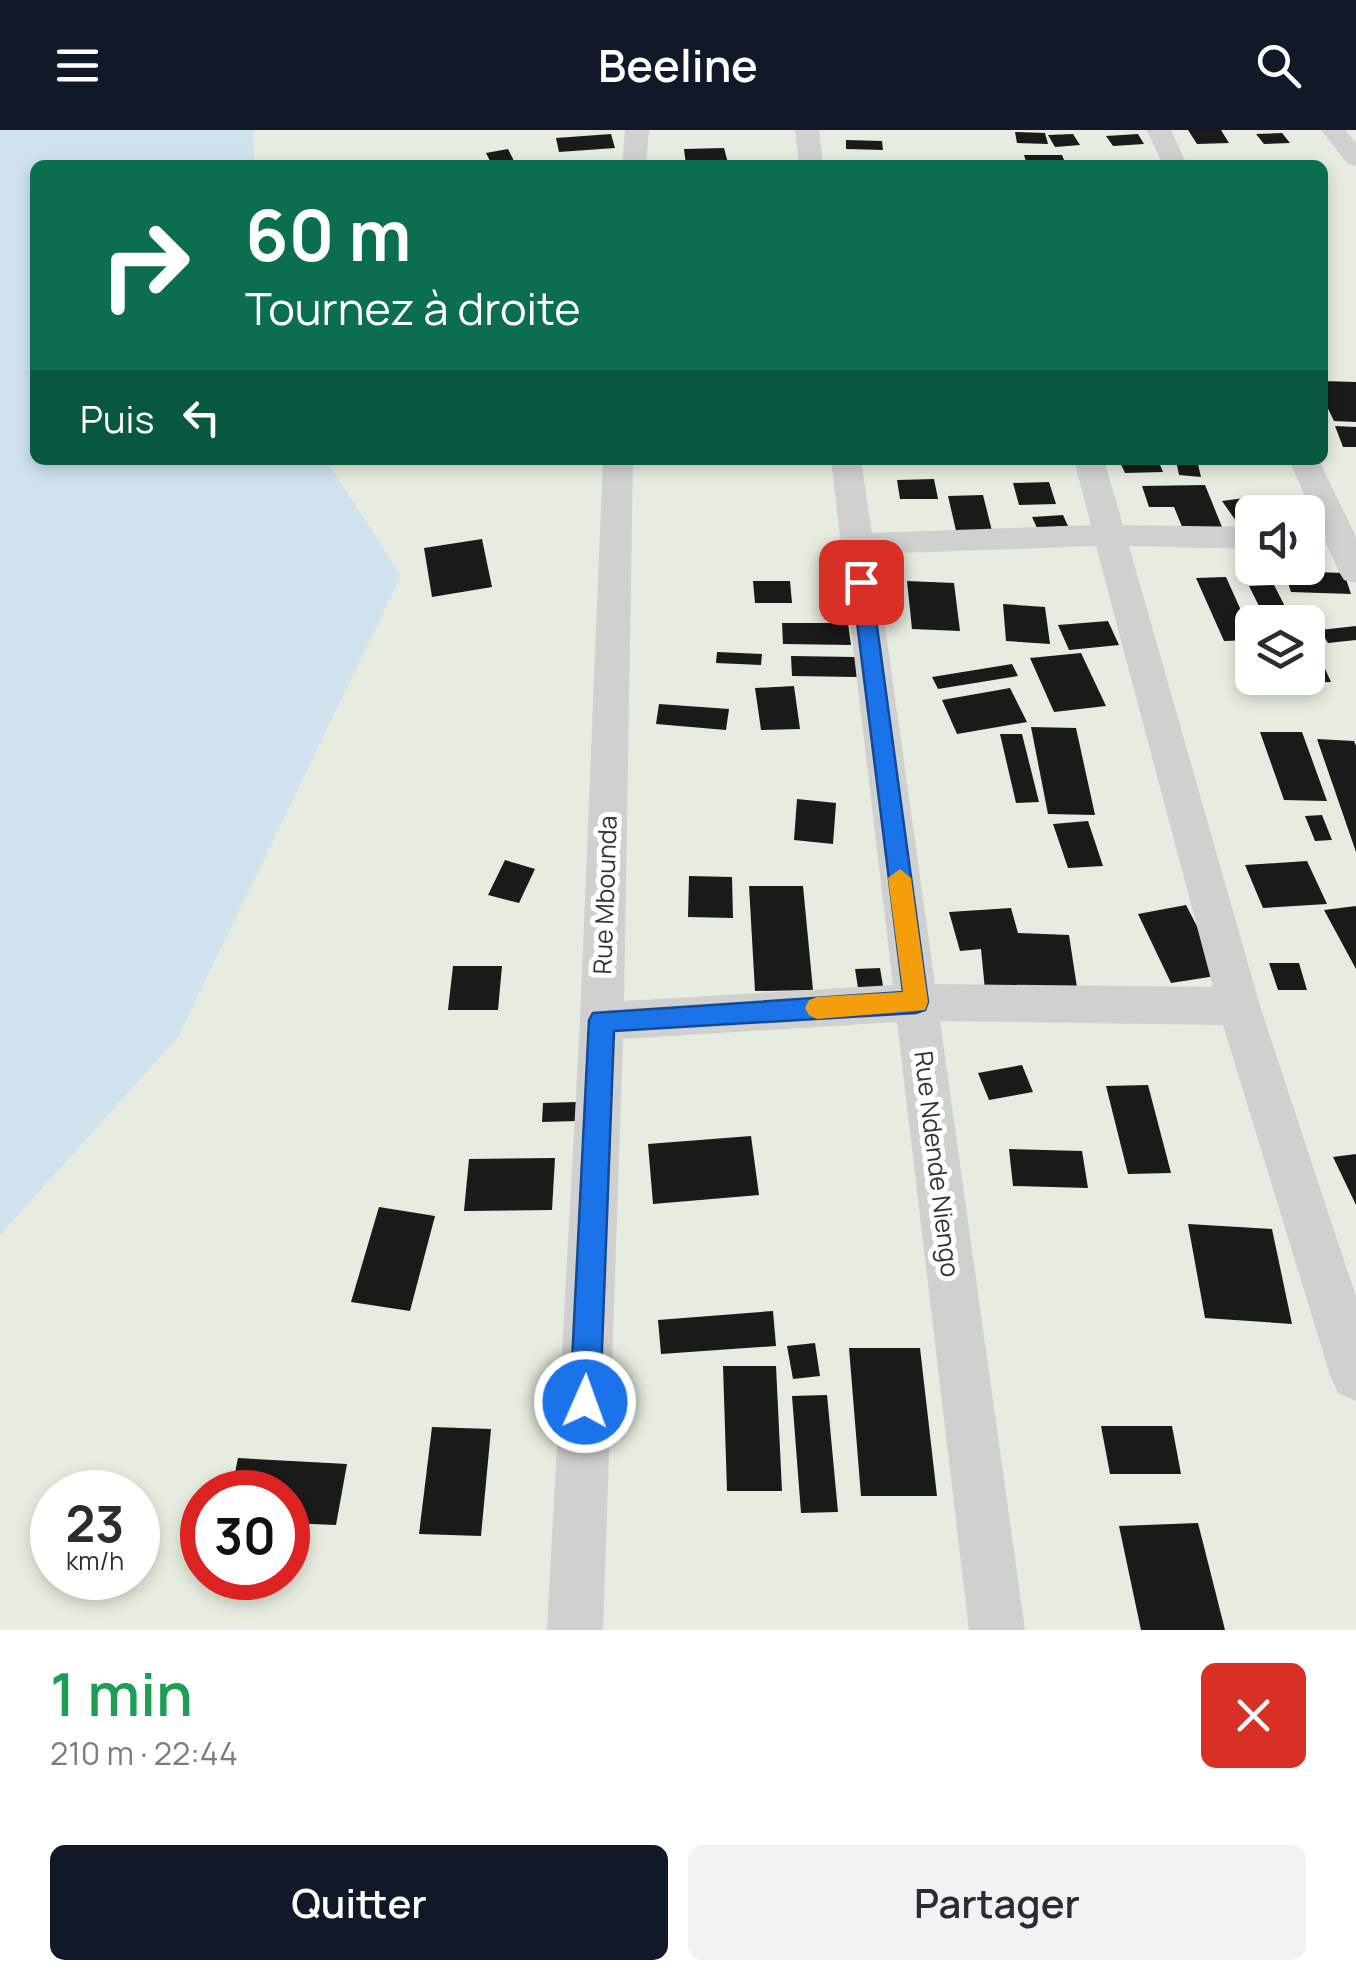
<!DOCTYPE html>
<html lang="fr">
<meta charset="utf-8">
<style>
:root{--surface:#fff;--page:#f2f2f3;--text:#2b2b33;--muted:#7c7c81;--accent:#111827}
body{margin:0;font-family:Manrope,sans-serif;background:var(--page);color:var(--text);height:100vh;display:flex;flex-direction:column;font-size:38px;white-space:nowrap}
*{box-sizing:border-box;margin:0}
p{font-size:32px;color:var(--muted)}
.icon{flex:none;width:55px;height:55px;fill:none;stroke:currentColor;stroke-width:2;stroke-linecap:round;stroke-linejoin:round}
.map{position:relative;height:1500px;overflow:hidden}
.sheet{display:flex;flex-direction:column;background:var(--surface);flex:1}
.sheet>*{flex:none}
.banner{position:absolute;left:30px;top:30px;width:1298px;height:305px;border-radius:15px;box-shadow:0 5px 15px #0003;background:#0b6e4f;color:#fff;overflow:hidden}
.tools{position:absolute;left:1235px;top:365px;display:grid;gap:20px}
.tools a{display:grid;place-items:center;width:90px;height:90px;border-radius:15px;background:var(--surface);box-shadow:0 5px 15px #0003;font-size:50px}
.speed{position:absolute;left:30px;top:1340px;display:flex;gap:20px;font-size:50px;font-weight:700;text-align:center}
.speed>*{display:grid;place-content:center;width:130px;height:130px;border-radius:50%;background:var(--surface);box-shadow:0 5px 15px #0003;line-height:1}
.speed small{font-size:25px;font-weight:400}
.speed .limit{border:15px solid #d22;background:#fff;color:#111}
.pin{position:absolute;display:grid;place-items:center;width:85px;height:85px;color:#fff;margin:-42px;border-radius:20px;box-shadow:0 5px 15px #0006}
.me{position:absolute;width:110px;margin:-55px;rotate:2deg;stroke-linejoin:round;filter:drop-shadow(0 0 8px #0008)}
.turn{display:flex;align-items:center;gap:35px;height:210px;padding:0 50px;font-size:45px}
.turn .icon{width:130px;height:130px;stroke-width:2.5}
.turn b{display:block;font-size:70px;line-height:85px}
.then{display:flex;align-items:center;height:95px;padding:0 50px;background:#0003;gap:20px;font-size:38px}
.round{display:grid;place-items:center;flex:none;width:105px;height:105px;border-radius:15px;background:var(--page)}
.summary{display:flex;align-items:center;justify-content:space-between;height:170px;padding:0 50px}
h1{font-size:60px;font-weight:600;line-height:75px;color:#1e9e55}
.button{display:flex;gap:20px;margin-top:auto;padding:20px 50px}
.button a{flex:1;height:115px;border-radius:15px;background:var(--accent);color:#fff;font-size:40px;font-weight:600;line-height:115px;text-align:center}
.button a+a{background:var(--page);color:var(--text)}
header{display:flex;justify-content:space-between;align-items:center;height:130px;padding:0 50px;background:var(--accent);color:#fff;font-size:45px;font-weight:600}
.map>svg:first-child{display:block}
</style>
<header><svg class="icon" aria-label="menu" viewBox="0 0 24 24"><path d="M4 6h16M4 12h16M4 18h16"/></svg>Beeline<svg class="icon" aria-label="search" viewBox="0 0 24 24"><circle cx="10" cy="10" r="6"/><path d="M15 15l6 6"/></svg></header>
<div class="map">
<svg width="1356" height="1500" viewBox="0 0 1356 1500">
<rect width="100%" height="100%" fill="#fff"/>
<path fill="#e6ecdf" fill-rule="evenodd" d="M0 0H1356V1500H0ZM35 35H1322V330H35ZM1252 382H1308V438H1252ZM1252 492H1308V548H1252ZM52 1362H138V1448H52ZM202 1362H288V1448H202Z"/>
<polygon fill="#cfe2ee" points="0,0 253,0 254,35 35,35 35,330 326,330 401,446 178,907 0,1105"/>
<g fill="#1a1a1a">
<polygon points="1188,0 1221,0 1229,13 1197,14"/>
<polygon points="1015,2 1045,3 1048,14 1017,13"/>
<polygon points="1282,3 1290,13 1264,14 1256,4"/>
<polygon points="611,4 615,18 559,22 556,8"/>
<polygon points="1073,4 1080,15 1055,17 1048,5"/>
<polygon points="1138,4 1144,14 1113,16 1106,6"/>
<polygon points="846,10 882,11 883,20 846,19"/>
<polygon points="724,18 728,33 686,35 684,19"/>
<polygon points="508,19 516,35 492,35 486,23"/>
<polygon points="1024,25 1062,25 1066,35 1027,35"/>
<polygon points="1322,251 1356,252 1356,292 1334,291 1322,266"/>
<polygon points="1335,296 1356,297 1356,317 1343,317"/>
<polygon points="1119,330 1158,330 1163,342 1125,343"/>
<polygon points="1176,330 1197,330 1201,347 1179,345"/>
<polygon points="934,349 938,369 900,369 897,350"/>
<polygon points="1049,352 1056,374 1019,375 1013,353"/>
<polygon points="1205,355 1222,397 1183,399 1174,377 1149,377 1142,356"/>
<polygon points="983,365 993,405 957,405 948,366"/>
<polygon points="1252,367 1263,382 1252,382 1252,389 1236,391 1222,371"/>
<polygon points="1063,385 1068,396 1037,398 1032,387"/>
<polygon points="482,409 492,457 432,467 424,418"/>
<polygon points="1284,441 1344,443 1351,464 1291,462"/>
<polygon points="1226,447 1252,505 1252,510 1224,511 1196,448"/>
<polygon points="753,451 790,451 792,473 755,473"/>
<polygon points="907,451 954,453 960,501 912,499"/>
<polygon points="1274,455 1293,492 1267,492 1249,456"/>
<polygon points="1003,474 1045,477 1050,514 1006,511"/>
<polygon points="1108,491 1119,515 1069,520 1058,495"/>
<polygon points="782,493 848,493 851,515 783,514"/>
<polygon points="1356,496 1356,510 1328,513 1320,500"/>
<polygon points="1317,521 1331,552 1287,553 1284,548 1308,548 1308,522"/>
<polygon points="717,522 762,524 761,535 716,533"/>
<polygon points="1081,523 1106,576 1054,582 1030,528"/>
<polygon points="1252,523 1252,548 1267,548 1269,553 1248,554 1235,524"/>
<polygon points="791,526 855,527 857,547 792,546"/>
<polygon points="1012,534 1018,546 938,559 932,547"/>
<polygon points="794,556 800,599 761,600 755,558"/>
<polygon points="1010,558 1027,592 957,604 942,570"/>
<polygon points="659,574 729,579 726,600 656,594"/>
<polygon points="1031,597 1076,598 1095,685 1048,684"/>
<polygon points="1260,602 1302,602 1327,671 1284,670"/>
<polygon points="1000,604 1022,604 1039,672 1016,673"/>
<polygon points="1317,609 1354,611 1356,616 1356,722"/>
<polygon points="797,669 836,673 833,714 794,710"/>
<polygon points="1322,685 1332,710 1315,711 1305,686"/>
<polygon points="1088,691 1103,736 1068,738 1053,694"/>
<polygon points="505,730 535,739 519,773 488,765"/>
<polygon points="1307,731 1327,774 1263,778 1245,735"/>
<polygon points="689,746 732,747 733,788 688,787"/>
<polygon points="749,756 803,756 813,860 755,861"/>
<polygon points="1186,775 1222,845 1171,853 1138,784"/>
<polygon points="1356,776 1356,839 1324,780"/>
<polygon points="1011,778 1018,803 1069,805 1078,864 985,860 981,819 960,821 949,782"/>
<polygon points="1269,833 1299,833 1307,860 1278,860"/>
<polygon points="453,836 502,836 498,880 448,880"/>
<polygon points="880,838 884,862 859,864 855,839"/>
<polygon points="1022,935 1033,962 989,970 978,943"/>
<polygon points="1148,955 1171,1043 1128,1044 1106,956"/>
<polygon points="577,972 577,991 542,992 543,973"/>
<polygon points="751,1006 759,1065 653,1074 648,1014"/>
<polygon points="1009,1019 1082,1021 1088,1058 1013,1056"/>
<polygon points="1356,1024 1356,1075 1333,1027"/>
<polygon points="555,1028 552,1080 464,1081 469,1029"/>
<polygon points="379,1077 435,1086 410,1181 351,1172"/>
<polygon points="1188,1094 1272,1099 1292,1194 1205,1188"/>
<polygon points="773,1181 776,1216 661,1224 658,1190"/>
<polygon points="815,1213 820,1246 793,1249 787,1216"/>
<polygon points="849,1218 920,1218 937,1366 861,1366"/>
<polygon points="723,1236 776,1236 782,1361 727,1361"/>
<polygon points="827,1265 838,1382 801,1383 792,1266"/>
<polygon points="1101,1296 1172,1296 1181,1344 1110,1344"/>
<polygon points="432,1297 491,1299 481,1406 419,1404"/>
<polygon points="238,1328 347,1334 336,1395 288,1393 288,1362 231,1362"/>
<polygon points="1198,1393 1225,1500 1141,1500 1119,1396"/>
</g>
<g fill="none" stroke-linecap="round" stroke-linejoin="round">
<g fill="#d0d0d0" fill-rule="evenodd">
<polygon points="625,0 649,0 646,35 622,35"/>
<polygon points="795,0 819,0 823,35 799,35"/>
<polygon points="1147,0 1171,0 1187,35 1163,35"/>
<polygon points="1321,0 1345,0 1356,13 1356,36 1348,34"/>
<path d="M603 330H633L624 871 893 855 831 330H861L872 403 1091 395 1074 330H1104L1123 395 1252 397V419L1129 416 1260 876 1356 1167V1271L1338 1263 1330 1245 1223 895 940 891 1025 1500H969L897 892 623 909 603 1500H547L580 891ZM1096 416 1213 857 935 854 875 424Z"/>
<polygon points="1289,330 1319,330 1356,407 1356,453 1344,450 1339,442"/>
</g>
</g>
<polygon fill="#1a73e8" stroke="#114b97" stroke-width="2.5" points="861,445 871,452 928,872 925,880 916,883 614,901 600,1272 595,1282 585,1286 575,1282 570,1272 589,890 593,883 903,862 852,452"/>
<polygon fill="#f59e0b" points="900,739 911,748 928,872 925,880 817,889 809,885 805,878 809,870 817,867 903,862 888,748"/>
<g text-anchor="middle" stroke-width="10" stroke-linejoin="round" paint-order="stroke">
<g font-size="25" fill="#333" stroke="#fff">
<text transform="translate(605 765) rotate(-88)" y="9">Rue Mbounda</text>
<text transform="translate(937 1034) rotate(83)" y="9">Rue Ndende Niengo</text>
</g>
</g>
</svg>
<div class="tools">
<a><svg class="icon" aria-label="sound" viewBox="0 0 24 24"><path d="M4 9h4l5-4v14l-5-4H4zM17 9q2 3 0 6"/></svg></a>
<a><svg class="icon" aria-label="layers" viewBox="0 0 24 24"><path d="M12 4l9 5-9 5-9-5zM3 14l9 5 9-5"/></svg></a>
</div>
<div class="speed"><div>23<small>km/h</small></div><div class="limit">30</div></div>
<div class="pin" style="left:861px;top:452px;background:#d93025"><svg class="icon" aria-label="arrive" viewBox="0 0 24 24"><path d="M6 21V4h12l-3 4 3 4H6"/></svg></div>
<svg class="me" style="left:585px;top:1272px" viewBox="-20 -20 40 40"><circle r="17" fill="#1a73e8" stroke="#fff" stroke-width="3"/><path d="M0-11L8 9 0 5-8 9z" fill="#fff"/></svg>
<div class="banner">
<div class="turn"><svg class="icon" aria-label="right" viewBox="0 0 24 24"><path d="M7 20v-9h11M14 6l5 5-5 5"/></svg><div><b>60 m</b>Tournez à droite</div></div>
<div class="then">Puis<svg class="icon" aria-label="left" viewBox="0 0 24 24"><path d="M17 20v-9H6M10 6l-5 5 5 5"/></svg></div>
</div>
</div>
<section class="sheet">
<div class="summary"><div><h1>1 min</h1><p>210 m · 22:44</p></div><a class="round" style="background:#d93025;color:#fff"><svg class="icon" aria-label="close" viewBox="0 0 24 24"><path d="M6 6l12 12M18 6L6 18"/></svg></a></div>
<div class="button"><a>Quitter</a><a>Partager</a></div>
</section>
